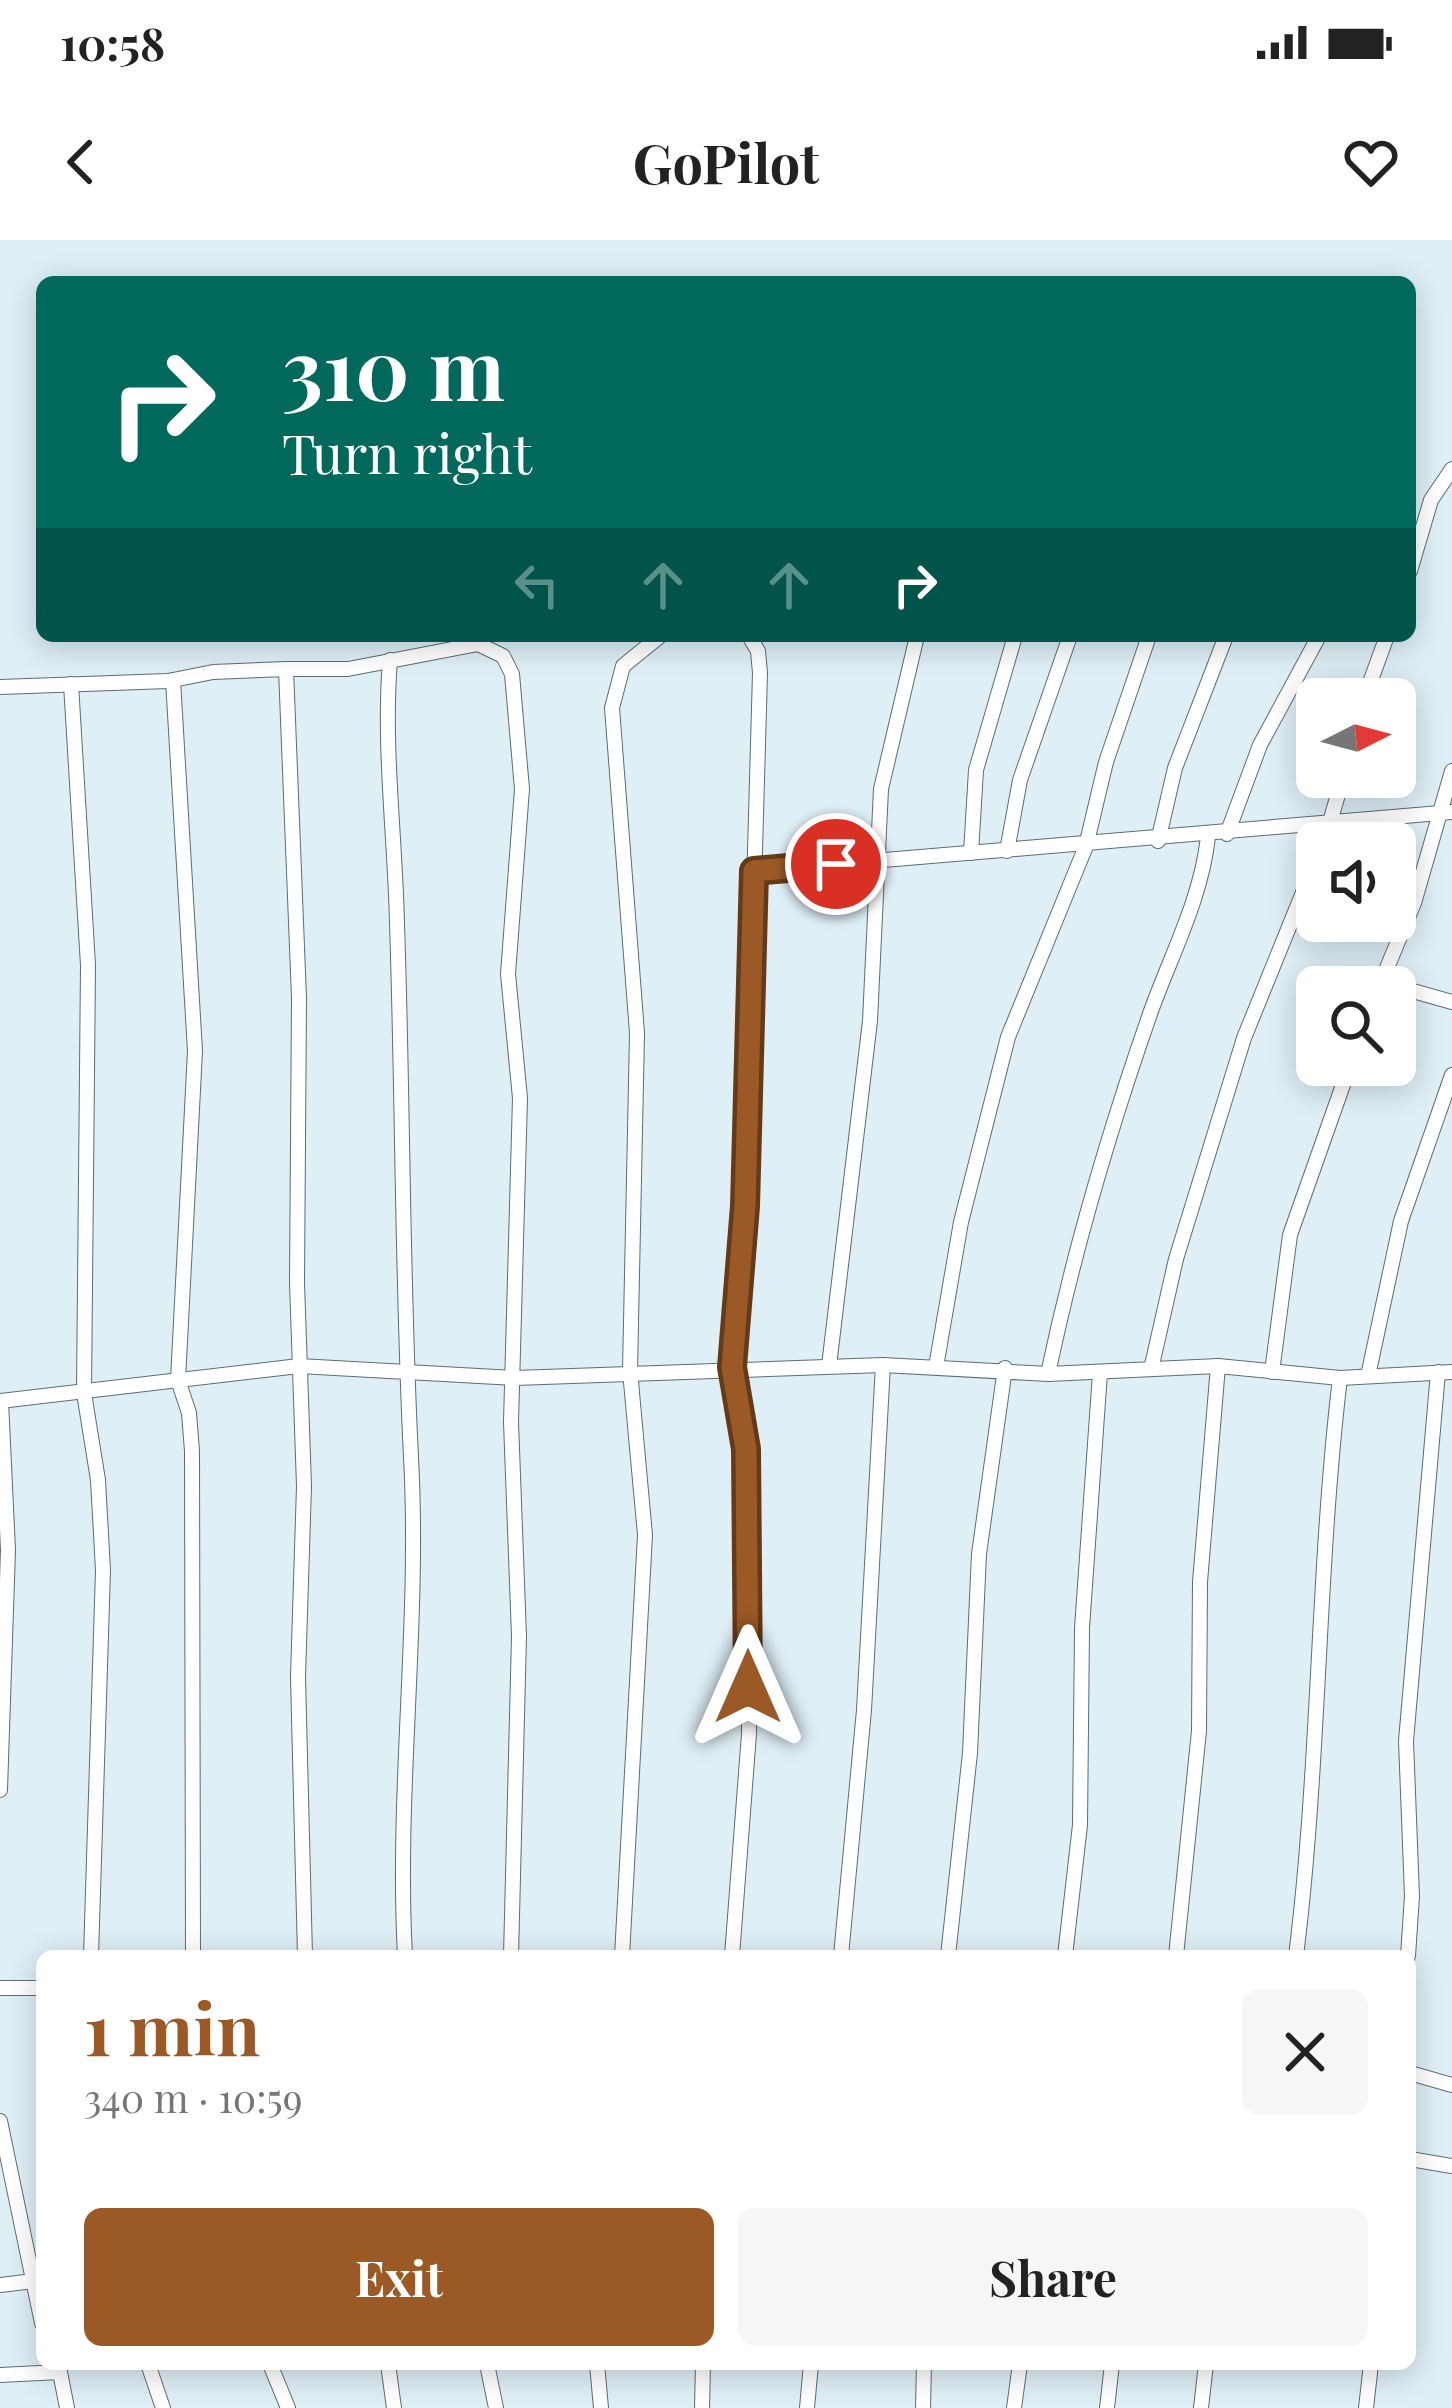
<!DOCTYPE html>
<meta charset="utf-8">
<style>
:root{--surface:#fff;--page:#f6f6f6;--text:#222;--muted:#767676;--accent:#9b5a25}
body{margin:0;font-family:"Playfair Display",serif;background:var(--page);color:var(--text);height:100vh;display:flex;flex-direction:column;font-size:45px;white-space:nowrap}
*{box-sizing:border-box;margin:0}
p{font-size:39px;color:var(--muted)}
.icon{flex:none;width:66px;height:66px;fill:none;stroke:currentColor;stroke-width:2;stroke-linecap:round;stroke-linejoin:round}
.map{position:relative;flex:1;overflow:hidden}
.side{position:absolute;left:36px;top:1710px;width:1380px;height:420px;display:flex;flex-direction:column;background:var(--surface);border-radius:18px;box-shadow:0 6px 30px #0003}
.side>*{flex:none}
.guide{position:absolute;left:36px;top:36px;width:1380px;height:366px;border-radius:18px;box-shadow:0 6px 30px #0003;background:#00695c;color:#fff;overflow:hidden}
.needle{width:78px;rotate:84deg}
.buttons{position:absolute;left:1296px;top:438px;display:grid;gap:24px}
.buttons a{display:grid;place-items:center;width:120px;height:120px;border-radius:18px;background:var(--surface);box-shadow:0 6px 30px #0003;font-size:60px}
.pin{position:absolute;display:grid;place-items:center;width:102px;height:102px;color:#fff;margin:-51px;border:6px solid #fff;border-radius:50%;box-shadow:0 3px 12px #0007}
.me{position:absolute;width:132px;margin:-66px;rotate:0deg;stroke-linejoin:round;filter:drop-shadow(0 0 9px #0008)}
.turn{display:flex;align-items:center;gap:42px;height:252px;padding:0 48px;font-size:54px}
.turn .icon{width:156px;height:156px;stroke-width:2.5}
.turn b{display:block;font-size:84px;line-height:102px}
.lanes{display:flex;align-items:center;height:114px;padding:0 48px;background:#0003;justify-content:center;gap:60px;direction:ltr}
.lanes .off{opacity:.35}
.round{display:grid;place-items:center;flex:none;width:126px;height:126px;border-radius:18px;background:var(--page)}
.overview{display:flex;align-items:center;justify-content:space-between;height:204px;padding:0 48px}
h1{font-size:72px;font-weight:700;line-height:90px;color:var(--accent)}
.primary-button{display:flex;gap:24px;margin-top:auto;padding:24px 48px}
.primary-button a{flex:1;height:138px;border-radius:18px;background:var(--accent);color:#fff;font-size:48px;font-weight:700;line-height:138px;text-align:center}
.primary-button a+a{background:var(--page);color:var(--text)}
.status{display:flex;justify-content:space-between;align-items:center;height:84px;padding:0 60px;background:var(--surface);direction:ltr}
.status svg{height:33px;fill:currentColor}
header{display:flex;justify-content:space-between;align-items:center;height:156px;padding:0 48px;background:var(--surface);font-size:54px;font-weight:700}
.map>svg:first-child{display:block}
</style>
<div class="status"><b>10:58</b><svg viewBox="0 0 49 12"><path d="M0 12V9h3v3zM5 12V6h3v6zM10 12V3h3v9zM15 12V0h3v12zM26 1h20v11H26zM47 4h2v5h-2z"/></svg></div>
<header><svg class="icon" aria-label="back" viewBox="0 0 24 24"><path d="M15 5l-7 7 7 7"/></svg>GoPilot<svg class="icon" aria-label="heart" viewBox="0 0 24 24"><path d="M12 20l-8-8c-3-5 5-10 8-4 3-6 11-1 8 4z"/></svg></header>
<div class="map">
<svg width="1452" height="2168" viewBox="0 0 1452 2168">
<rect width="100%" height="100%" fill="#dfeff6"/>
<g fill="none" stroke-linecap="round" stroke-linejoin="round">
<defs>
<g id="street">
<polyline points="1410,331 1431,260 1452,229"/>
<path d="M390 420C383 507 395 595 397 683 403 861 402 1040 411 1217 420 1384 396 1550 405 1716"/>
<polyline points="286,429 348,429 478,404 503,416 512,434 522,549 508,734 520,858 511,1182 519,1396 511,1716"/>
<polyline points="173,440 195,811 178,1140 189,1173 192,1211 193,1716"/>
<polyline points="71,444 88,725 84,1153 98,1240 103,1330 91,1716"/>
<polyline points="0,447 168,441 213,432 286,429 299,758 297,1043 304,1246 298,1437 305,1716"/>
<polyline points="1364,459 1387,396"/>
<polyline points="1227,594 1260,505 1319,396"/>
<polyline points="1158,601 1175,528 1226,396"/>
<polyline points="1324,603 1343,537"/>
<polyline points="1007,611 1020,540 1070,396"/>
<polyline points="971,613 976,530 1015,396"/>
<polyline points="754,631 1452,572"/>
<polyline points="1381,742 1452,762"/>
<polyline points="1379,747 1414,663 1452,531"/>
<polyline points="1152,1125 1176,1019 1244,798 1317,618"/>
<polyline points="829,1126 870,781 881,549 917,396"/>
<polyline points="936,1127 961,982 1008,797 1086,606 1106,522 1149,396"/>
<polyline points="1272,1132 1290,995 1350,825"/>
<path d="M1048 1134C1074 1010 1109 891 1151 771 1172 713 1201 659 1208 597"/>
<polyline points="1368,1136 1401,981 1452,835"/>
<polyline points="0,1161 299,1126 515,1138 883,1125 1048,1134 1218,1126 1340,1138 1452,1132"/>
<polyline points="0,1550 8,1310 1,1161"/>
<polyline points="622,1716 645,1295 630,1131 637,793 612,468 623,426 660,396"/>
<polyline points="732,1716 749,1494 746,1209 732,1127 745,966 760,433 758,411 749,396"/>
<polyline points="841,1716 864,1470 883,1125"/>
<polyline points="948,1716 970,1513 979,1314 1005,1128"/>
<polyline points="1065,1716 1080,1585 1082,1388 1100,1133"/>
<polyline points="1176,1716 1199,1491 1200,1342 1218,1126"/>
<path d="M1296 1716C1320 1524 1317 1330 1340 1138"/>
<polyline points="1408,1716 1412,1656 1406,1501 1438,1132"/>
<polyline points="0,1748 42,1748"/>
<polyline points="1410,1833 1452,1845"/>
<polyline points="0,1881 42,2083"/>
<polyline points="1410,1919 1452,1926"/>
<polyline points="0,2045 42,2040"/>
<polyline points="148,2124 163,2168"/>
<polyline points="270,2124 288,2168"/>
<polyline points="388,2124 394,2168"/>
<polyline points="487,2124 496,2168"/>
<polyline points="597,2124 601,2168"/>
<polyline points="0,2135 60,2132 67,2168"/>
<polyline points="702,2168 703,2124"/>
<polyline points="807,2168 811,2124"/>
<polyline points="923,2168 924,2124"/>
<polyline points="1014,2168 1020,2124"/>
<polyline points="1107,2168 1112,2124"/>
<polyline points="1201,2168 1206,2124"/>
<polyline points="1366,2168 1371,2124"/>
</g>
</defs>
<use href="#street" stroke="#5e6c73" stroke-width="16"/>
<use href="#street" stroke="#fff" stroke-width="14"/>
</g>
<g fill="none" stroke-linecap="round" stroke-linejoin="round">
<defs>
<polyline id="route" points="748,1447 746,1209 732,1127 745,966 754,631 836,624"/>
</defs>
<use href="#route" stroke="#653a18" stroke-width="30"/>
<use href="#route" stroke="#9b5a25" stroke-width="21"/>
</g>
</svg>
<div class="buttons">
<a><svg class="needle" viewBox="-14 -14 28 28"><path d="M0-13l5 13h-10z" fill="#e53935"/><path d="M0 13l5-13h-10z" fill="#767676"/></svg></a>
<a><svg class="icon" aria-label="sound" viewBox="0 0 24 24"><path d="M4 9h4l5-4v14l-5-4H4zM17 9q2 3 0 6"/></svg></a>
<a><svg class="icon" aria-label="search" viewBox="0 0 24 24"><circle cx="10" cy="10" r="6"/><path d="M15 15l6 6"/></svg></a>
</div>
<div class="pin" style="left:836px;top:624px;background:#d93025"><svg class="icon" aria-label="arrive" viewBox="0 0 24 24"><path d="M6 21V4h12l-3 4 3 4H6"/></svg></div>
<svg class="me" style="left:748px;top:1447px" viewBox="-20 -20 40 40"><path d="M0-17L14 15 0 8-14 15z" fill="#9b5a25" stroke="#fff" stroke-width="4"/></svg>
<div class="guide">
<div class="turn"><svg class="icon" aria-label="right" viewBox="0 0 24 24"><path d="M7 20v-9h11M14 6l5 5-5 5"/></svg><div><b>310 m</b>Turn right</div></div>
<div class="lanes"><svg class="icon off" aria-label="left" viewBox="0 0 24 24"><path d="M17 20v-9H6M10 6l-5 5 5 5"/></svg><svg class="icon off" aria-label="ahead" viewBox="0 0 24 24"><path d="M12 20V5M6 11l6-6 6 6"/></svg><svg class="icon off" aria-label="ahead" viewBox="0 0 24 24"><path d="M12 20V5M6 11l6-6 6 6"/></svg><svg class="icon" aria-label="right" viewBox="0 0 24 24"><path d="M7 20v-9h11M14 6l5 5-5 5"/></svg></div>
</div>
<section class="side">
<div class="overview"><div><h1>1 min</h1><p>340 m · 10:59</p></div><a class="round"><svg class="icon" aria-label="close" viewBox="0 0 24 24"><path d="M6 6l12 12M18 6L6 18"/></svg></a></div>
<div class="primary-button"><a>Exit</a><a>Share</a></div>
</section>
</div>
